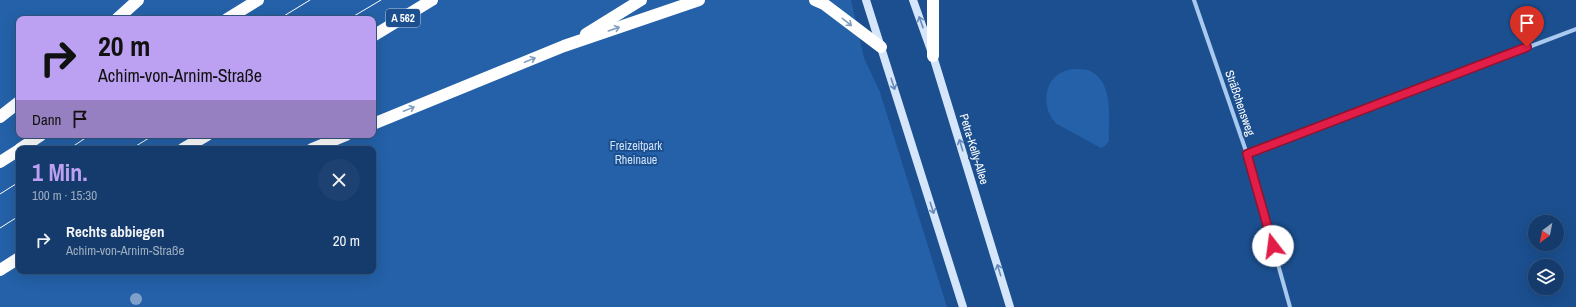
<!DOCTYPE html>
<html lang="de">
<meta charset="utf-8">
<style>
:root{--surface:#143b6b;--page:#1d4271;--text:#f1f3f6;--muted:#9dadc1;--line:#33557e;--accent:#bca0f2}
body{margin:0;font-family:"Archivo Narrow",sans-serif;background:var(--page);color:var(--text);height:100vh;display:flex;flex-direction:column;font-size:15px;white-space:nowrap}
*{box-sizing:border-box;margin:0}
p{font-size:13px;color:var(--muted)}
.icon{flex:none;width:22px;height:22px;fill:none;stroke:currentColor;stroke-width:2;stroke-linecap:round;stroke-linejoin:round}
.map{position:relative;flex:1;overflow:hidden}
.panel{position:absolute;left:16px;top:146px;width:360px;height:128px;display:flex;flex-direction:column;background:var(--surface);border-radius:8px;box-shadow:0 4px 16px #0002,0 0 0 1px var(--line)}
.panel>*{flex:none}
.hud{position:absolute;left:16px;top:16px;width:360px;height:122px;border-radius:8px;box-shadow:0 4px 16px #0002,0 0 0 1px var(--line);background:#bca0f2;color:#111;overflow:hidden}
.needle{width:26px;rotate:212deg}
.fabs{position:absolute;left:1528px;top:215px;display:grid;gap:8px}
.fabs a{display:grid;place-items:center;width:36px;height:36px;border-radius:50%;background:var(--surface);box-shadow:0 4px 16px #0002,0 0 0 1px var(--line);font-size:20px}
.pin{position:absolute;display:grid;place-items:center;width:34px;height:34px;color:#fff;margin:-41px -17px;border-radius:50% 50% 50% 0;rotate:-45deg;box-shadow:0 0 4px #0007}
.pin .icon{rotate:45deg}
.me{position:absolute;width:44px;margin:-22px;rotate:345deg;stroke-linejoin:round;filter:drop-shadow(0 0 3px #0008)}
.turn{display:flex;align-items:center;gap:14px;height:84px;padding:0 16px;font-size:18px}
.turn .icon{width:52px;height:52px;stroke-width:2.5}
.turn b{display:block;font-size:28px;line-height:34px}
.then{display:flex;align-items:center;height:38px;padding:0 16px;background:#0003;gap:8px;font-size:15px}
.round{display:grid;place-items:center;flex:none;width:42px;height:42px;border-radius:21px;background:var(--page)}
.summary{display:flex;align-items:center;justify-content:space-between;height:68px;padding:0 16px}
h1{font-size:24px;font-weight:700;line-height:30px;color:var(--accent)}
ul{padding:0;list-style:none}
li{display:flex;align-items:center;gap:12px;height:52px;padding:0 16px}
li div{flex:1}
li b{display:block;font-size:15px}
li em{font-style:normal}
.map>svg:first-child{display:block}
</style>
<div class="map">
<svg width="1576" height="307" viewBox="0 0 1576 307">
<rect width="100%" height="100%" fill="#1b4f8f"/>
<g fill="#2461a8" fill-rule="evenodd">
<path d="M0 0H851L864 58 880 92 947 307H0ZM19 19H373V135H19ZM19 149H373V271H19Z"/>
<path d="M1073 69C1078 69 1084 69 1088 70 1115 81 1108 118 1109 141L1105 146 1101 148 1057 124C1044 113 1042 88 1056 76 1061 72 1066 70 1073 69Z"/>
</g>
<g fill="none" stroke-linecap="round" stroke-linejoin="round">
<g stroke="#a9c9ee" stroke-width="4">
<polyline points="1194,0 1247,154 1290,307"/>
<polyline points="1247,154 1576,29"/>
</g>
<g stroke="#d6e6fa" stroke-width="8">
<polyline points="866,0 963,307"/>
<polyline points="913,0 933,56 1010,307"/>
</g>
<g stroke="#fff" stroke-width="12">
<polyline points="815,0 824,4 881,47"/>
<polyline points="117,19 138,0"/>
<polyline points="227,19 258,0"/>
<polyline points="586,34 641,0"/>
<polyline points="373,36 432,0"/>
<polyline points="933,56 933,0"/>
<polyline points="0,117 19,102"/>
<polyline points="373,124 564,46 699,0"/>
<polyline points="20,149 41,135"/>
<polyline points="183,149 207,135"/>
<polyline points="312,149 346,135"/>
<polyline points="0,162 19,150"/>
<polyline points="0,270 19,258"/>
</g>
<g stroke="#fff" stroke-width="1">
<polyline points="279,19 310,0"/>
<polyline points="349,19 381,0"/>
<polyline points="69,149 90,135"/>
<polyline points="131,149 154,135"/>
<polyline points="0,194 19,182"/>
<polyline points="0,228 19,216"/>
</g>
</g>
<circle fill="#7ea0ca" cx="136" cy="299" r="6"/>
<defs><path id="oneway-shaft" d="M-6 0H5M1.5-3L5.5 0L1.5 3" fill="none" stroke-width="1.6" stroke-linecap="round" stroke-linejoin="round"/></defs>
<g stroke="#829ec1">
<use href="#oneway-shaft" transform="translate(847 22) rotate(38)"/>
<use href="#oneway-shaft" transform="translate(614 29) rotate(-19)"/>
<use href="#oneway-shaft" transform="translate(530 60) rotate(-22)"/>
<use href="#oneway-shaft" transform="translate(409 109) rotate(-22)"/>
</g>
<g stroke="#668bba">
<use href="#oneway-shaft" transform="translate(921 22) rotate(-110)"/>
<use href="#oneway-shaft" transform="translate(893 84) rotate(72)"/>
<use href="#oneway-shaft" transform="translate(961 145) rotate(-107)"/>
<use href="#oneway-shaft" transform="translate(932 208) rotate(72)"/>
<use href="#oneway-shaft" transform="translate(999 270) rotate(-107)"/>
</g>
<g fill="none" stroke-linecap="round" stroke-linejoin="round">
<defs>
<polyline id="route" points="1273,246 1247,154 1527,47"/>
</defs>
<use href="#route" stroke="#92132f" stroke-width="10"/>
<use href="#route" stroke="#e11d48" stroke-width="7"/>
</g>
<g text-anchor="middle" stroke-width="4" stroke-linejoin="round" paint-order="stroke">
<rect fill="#1b4f8f" stroke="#bbcadd" stroke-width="1" x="386" y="9" width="34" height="18" rx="3"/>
<g font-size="11" font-weight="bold" fill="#fff">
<text x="403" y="22">A 562</text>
</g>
<g font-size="12" fill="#fff" stroke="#1b4f8f">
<text transform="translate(1240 103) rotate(71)" y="4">Sträßchensweg</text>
<text transform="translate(974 149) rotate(73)" y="4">Petra-Kelly-Allee</text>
</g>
<g font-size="12" fill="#cfe3fa" stroke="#1b4f8f">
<text x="636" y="150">Freizeitpark<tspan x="636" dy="14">Rheinaue</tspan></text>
</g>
</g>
</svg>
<div class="fabs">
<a><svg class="needle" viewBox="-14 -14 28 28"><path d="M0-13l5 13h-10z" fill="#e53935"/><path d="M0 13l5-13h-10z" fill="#9dadc1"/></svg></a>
<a><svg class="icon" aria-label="layers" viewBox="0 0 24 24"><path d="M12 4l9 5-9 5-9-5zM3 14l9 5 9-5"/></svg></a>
</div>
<div class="pin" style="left:1527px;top:47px;background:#d93025"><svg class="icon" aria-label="arrive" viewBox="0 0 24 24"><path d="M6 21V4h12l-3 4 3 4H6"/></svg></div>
<svg class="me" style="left:1273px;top:246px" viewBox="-20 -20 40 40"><circle r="19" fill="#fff"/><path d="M0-13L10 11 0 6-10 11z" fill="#e11d48"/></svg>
<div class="hud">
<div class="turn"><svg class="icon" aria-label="right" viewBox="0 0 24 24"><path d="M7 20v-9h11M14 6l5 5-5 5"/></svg><div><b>20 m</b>Achim-von-Arnim-Straße</div></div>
<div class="then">Dann<svg class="icon" aria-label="arrive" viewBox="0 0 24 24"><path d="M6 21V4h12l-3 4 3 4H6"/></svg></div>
</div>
<section class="panel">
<div class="summary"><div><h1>1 Min.</h1><p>100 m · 15:30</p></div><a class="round"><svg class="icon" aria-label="close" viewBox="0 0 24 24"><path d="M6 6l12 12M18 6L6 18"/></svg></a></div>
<ul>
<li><svg class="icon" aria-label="right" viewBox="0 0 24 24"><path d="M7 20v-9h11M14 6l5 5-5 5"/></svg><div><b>Rechts abbiegen</b><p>Achim-von-Arnim-Straße</p></div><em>20 m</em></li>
</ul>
</section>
</div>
